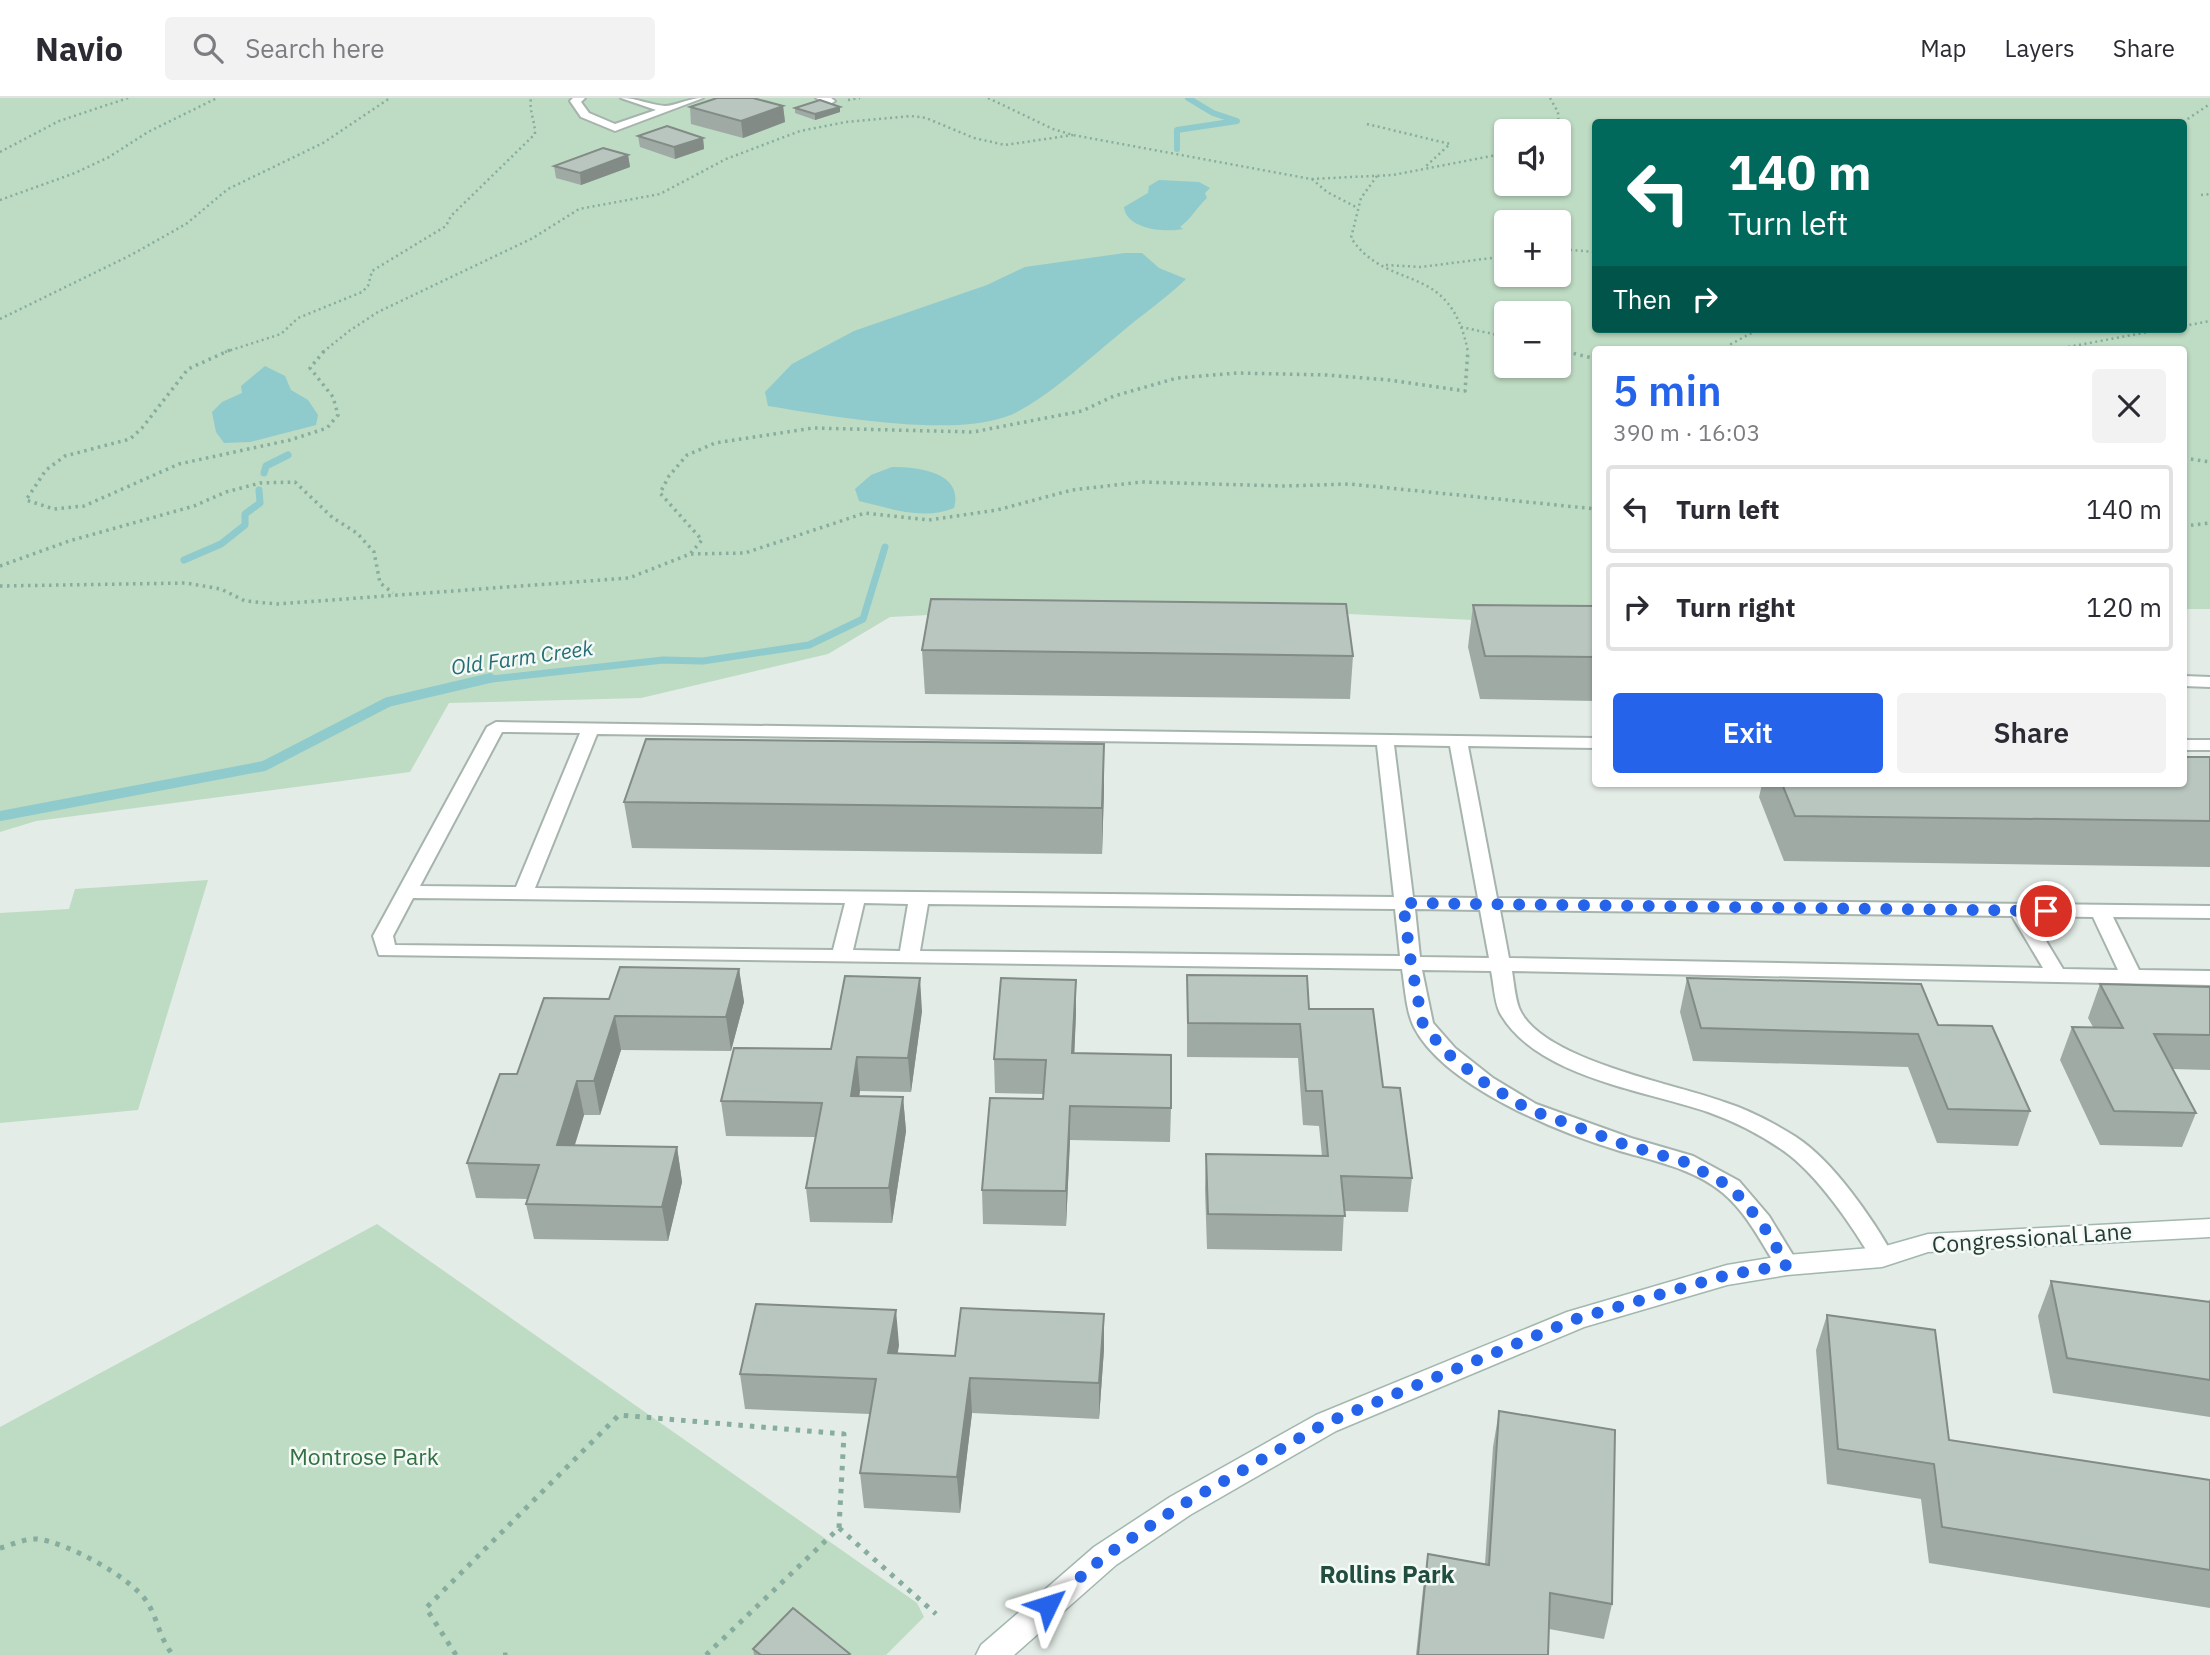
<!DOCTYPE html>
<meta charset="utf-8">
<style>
:root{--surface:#fff;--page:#f2f2f3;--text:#2b2b33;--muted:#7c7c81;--line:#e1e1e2;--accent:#2563eb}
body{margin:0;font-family:"IBM Plex Sans",sans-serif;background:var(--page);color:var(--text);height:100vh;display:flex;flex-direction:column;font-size:26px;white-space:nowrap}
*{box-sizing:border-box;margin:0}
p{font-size:23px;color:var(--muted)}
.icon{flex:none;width:38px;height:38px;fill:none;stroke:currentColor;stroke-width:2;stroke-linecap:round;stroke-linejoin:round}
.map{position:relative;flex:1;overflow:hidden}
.side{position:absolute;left:1592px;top:248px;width:595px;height:441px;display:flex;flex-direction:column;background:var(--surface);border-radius:7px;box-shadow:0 2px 5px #0004}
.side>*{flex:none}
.top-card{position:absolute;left:1592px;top:21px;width:595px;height:214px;border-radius:7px;box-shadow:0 2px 5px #0004;background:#00695c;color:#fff;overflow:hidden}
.tools{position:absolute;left:1494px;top:21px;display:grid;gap:14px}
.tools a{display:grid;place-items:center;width:77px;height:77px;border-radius:7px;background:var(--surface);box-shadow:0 2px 5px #0004;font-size:35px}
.pin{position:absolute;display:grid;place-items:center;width:60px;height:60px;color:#fff;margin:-30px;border:4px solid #fff;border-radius:50%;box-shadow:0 2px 7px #0007}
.me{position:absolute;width:77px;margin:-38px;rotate:49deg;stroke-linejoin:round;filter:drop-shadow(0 0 5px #0008)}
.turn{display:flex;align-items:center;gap:24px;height:147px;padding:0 21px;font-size:32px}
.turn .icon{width:91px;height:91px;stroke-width:2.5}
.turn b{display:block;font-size:49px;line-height:60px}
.then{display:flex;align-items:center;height:66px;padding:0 21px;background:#0003;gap:14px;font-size:26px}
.round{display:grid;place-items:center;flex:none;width:74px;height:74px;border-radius:7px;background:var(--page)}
.head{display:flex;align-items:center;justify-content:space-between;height:119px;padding:0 21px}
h1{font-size:42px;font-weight:600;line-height:52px;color:var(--accent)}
.action{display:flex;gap:14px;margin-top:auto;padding:14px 21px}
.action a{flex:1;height:80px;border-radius:7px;background:var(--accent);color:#fff;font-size:28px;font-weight:600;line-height:80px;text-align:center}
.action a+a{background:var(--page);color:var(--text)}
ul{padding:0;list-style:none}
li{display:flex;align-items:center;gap:21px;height:88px;margin:0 14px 10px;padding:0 7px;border:4px solid var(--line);border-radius:7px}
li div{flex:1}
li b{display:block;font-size:26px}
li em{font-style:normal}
header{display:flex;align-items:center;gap:42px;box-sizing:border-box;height:98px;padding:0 35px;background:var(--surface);border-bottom:2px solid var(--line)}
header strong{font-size:33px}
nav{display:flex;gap:38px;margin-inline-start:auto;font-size:24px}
.search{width:490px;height:63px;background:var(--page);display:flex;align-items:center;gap:18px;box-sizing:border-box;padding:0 24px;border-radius:7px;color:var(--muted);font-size:26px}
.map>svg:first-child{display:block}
</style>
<header>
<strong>Navio</strong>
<div class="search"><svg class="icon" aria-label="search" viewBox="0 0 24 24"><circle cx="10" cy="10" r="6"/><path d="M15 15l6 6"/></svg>Search here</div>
<nav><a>Map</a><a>Layers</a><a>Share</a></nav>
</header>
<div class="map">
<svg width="2210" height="1557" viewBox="0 0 2210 1557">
<rect width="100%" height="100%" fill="#e3ece7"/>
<g fill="#bedbc3" fill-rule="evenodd">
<path d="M0 0H2210V511H2184V252H1596V528L1140 506 890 519 828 556 641 600 449 605 410 674 36 723 0 734ZM1596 24H2184V231H1596ZM1507 33H1559V86H1507ZM1507 124H1559V177H1507ZM1507 215H1559V268H1507Z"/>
<polygon points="208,782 138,1012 0,1025 0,815 69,811 75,791"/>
<polygon points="377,1126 917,1505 924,1519 886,1557 0,1557 0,1329"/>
</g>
<g fill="#8fcacd">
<path d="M1159 82 1199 84 1210 90 1205 95 1207 100C1196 110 1191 121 1180 129L1183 131C1165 135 1126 131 1124 109L1148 95 1149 88Z"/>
<path d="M1125 155H1142L1159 170 1186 181C1164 202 1140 218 1117 238 1087 262 1040 307 1005 319 948 339 830 318 768 308L765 294 792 266 854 233 987 187 1025 169Z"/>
<polygon points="265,268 285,278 291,292 308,302 318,317 316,327 250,344 224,345 216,334 212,314 222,304 242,295 241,288"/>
<path d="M892 369C918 369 964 374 954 410 923 423 890 410 859 403L855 391 871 377Z"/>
</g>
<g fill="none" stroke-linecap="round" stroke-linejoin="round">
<polyline stroke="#8fcacd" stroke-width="6" points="1177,51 1177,32 1237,23 1213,15 1188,0"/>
<g stroke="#8fcacd" stroke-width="7">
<polyline points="264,375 266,368 288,357"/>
<polyline points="184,462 221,446 245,427 245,416 260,405 259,392"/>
<polyline points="483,582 663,562 703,563 809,547 863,521 885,449"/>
</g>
<polyline stroke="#8fcacd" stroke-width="10" points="0,718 264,668 388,604 490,580"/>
<defs>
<g id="lane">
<path d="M573 0H585L581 4 589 15 615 26 656 12 621 0C637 0 650 7 665 8 675 8 689 0 703 0L615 33 581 19 570 3Z"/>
<polygon points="816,0 831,0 835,3 830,6"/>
<polygon points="2184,578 2210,579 2210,589 2184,588"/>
<path d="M496 624 1596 640V650L1468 648 1497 800 2210 808V820L2113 819 2139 872 2210 873V887L1512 873C1514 885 1515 899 1519 910 1540 962 1676 986 1724 1004 1749 1012 1774 1025 1796 1039 1833 1063 1873 1121 1894 1159L1890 1165 1882 1168 1874 1165C1854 1130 1817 1076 1784 1053 1761 1037 1734 1023 1708 1014 1644 992 1536 979 1500 915 1494 903 1494 886 1491 873L1422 872 1433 925 1455 950 1493 980 1536 1006 1631 1040 1693 1058 1739 1083 1769 1118 1799 1167 1795 1173 1787 1176 1779 1173C1763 1147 1747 1115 1723 1095 1695 1071 1654 1063 1620 1053 1559 1035 1444 988 1414 929 1406 913 1405 889 1402 871L379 857 373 838 487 629ZM502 634 580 635 516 789 420 788ZM597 636 1377 647 1394 799 535 790ZM1394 647 1450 648 1478 800 1413 799ZM413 800 845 805 833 852 395 847 393 838ZM864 805 908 806 900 853 853 852ZM928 806 1395 811 1400 858 920 853ZM1415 811 1480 812 1489 860 1420 859ZM1500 812 2012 818 2043 870 1509 860ZM2031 818 2093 819 2118 872 2063 871Z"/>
<rect x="2184" y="642" width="26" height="10"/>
</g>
<polygon id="secondary" points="2210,1121 2210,1139 1928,1154 1882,1169 1787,1177 1727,1187 1584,1229 1336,1333 1190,1417 1116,1467 1014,1557 976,1557 981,1547 1094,1449 1170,1399 1316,1317 1567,1214 1727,1167 1787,1157 1882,1149 1928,1136"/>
</defs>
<use href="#lane" stroke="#a6b4ad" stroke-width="4"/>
<use href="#secondary" stroke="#a2b7ae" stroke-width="3"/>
<g stroke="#86ad9d" stroke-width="2.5" stroke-dasharray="2 3.5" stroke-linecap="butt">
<polyline points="988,0 1053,31 1073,37 1311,81 1393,77 1507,55"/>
<polyline points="1550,0 1558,14 1559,35"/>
<polyline points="848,2 860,0"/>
<polyline points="2183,24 2210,6"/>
<polyline points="1367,26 1450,46 1424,70"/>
<polyline points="0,54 59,23 128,0"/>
<path d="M1377 78 1361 100 1351 140C1389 196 1450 161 1468 254"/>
<polyline points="1312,81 1327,94 1358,110"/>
<polyline points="2201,97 2210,96"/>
<polyline points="0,102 75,75 109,59 148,34 217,0"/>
<polyline points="1559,151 1596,154"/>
<polyline points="1386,167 1421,169 1507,158"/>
<polyline points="0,221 131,157 186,126 228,91 323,45 390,0"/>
<polyline points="2184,228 2210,223"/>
<polyline points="1461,229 1507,239"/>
<polyline points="1559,252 1567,254"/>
<polyline points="1729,252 1731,246 1759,231"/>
<polyline points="2052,252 2164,231"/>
<path d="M225 254 281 236 298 220 362 194 368 188 372 173 446 128 451 118 535 36C535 22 529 14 531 0"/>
<polyline points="323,254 349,233 378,214 533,140 579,111 660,96 726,61 800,33 846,24 911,18 926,20 974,40 1005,47 1073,37"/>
</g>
<g stroke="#86ad9d" stroke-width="3.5" stroke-dasharray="2.5 4.5" stroke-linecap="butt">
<polyline points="230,252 188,271 142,330 130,341 65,358 46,372 26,402 54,411 84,408 179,366 290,342 327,330 338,317 333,299 310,270 325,252"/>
<polyline points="1560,252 1596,261"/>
<polyline points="2184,360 2210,364"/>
<polyline points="2184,428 2210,425"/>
<polyline points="691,456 745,455 865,415 929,422 997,412 1072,392 1141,384 1284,388 1350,386 1596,411"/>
<polyline points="0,468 69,443 194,408 226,394 260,385 295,384 333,420 357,435 374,454 380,485 393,495"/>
<polyline points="0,488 186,485 221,491 245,503 277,506 629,480 690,456 702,442 660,395 669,378 687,357 715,345 813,330 973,334 1082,313 1114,298 1177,280 1237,275 1327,277 1389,282 1465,293 1468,252"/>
</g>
<g stroke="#86ad9d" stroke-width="5" stroke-dasharray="4.5 7" stroke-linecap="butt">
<polyline points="839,1430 936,1516"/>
<path d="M0 1450C11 1447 26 1440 37 1441 66 1444 131 1479 147 1504 158 1521 159 1540 173 1557"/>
<polyline points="456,1557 426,1510 619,1317 844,1336 839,1430 706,1557"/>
<polyline points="503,1557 509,1557"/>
</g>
<use href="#lane" fill="#fff" fill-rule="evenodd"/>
<use href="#secondary" fill="#fff" fill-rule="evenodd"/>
</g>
<g fill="#9faaa5">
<polygon points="783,8 785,24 743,40 691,26 690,9"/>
<polygon points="840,9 840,14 815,22 795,15 795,10"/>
<polygon points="638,38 703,40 704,51 675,61 640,49"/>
<polygon points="628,57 630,69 581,87 556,80 554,68"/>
<polygon points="1473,507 1596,508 1596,603 1480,601 1468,549"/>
<polygon points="922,552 1353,558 1350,601 925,596"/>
<polygon points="2210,659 2210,769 1784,763 1759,699 1762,686 2184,686"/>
<polygon points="1104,691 1102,756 632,750 624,704"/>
<polygon points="739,871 744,904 731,953 621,952 600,1017 584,1017 575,1047 677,1049 682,1084 668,1143 534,1141 526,1106 528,1101 476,1100 467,1065 517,976 609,901"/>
<polygon points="1187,877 1309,911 1383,989 1412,1080 1408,1114 1344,1113 1342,1153 1207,1151 1205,1091 1206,1056 1322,1058 1319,1028 1303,1027 1298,960 1187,959"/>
<polygon points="1687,880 1938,927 2030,1013 2018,1048 1937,1045 1908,969 1693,963 1680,914"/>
<polygon points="2100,886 2210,889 2210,972 2172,971 2196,1015 2182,1049 2100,1047 2060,962 2072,929 2093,929 2088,920"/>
<polygon points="922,913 911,994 860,993 859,998 903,999 906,1033 892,1125 810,1124 806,1090 816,1039 726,1038 721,1003 831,951"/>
<polygon points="1076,915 1074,955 1171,1010 1170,1044 1070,1042 1066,1128 983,1126 982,1092 1043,1001 1044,996 995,995 994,961"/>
<polygon points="2051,1183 2208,1204 2210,1201 2210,1319 2053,1295 2038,1218"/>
<polygon points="1827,1217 1949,1342 2210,1382 2210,1510 1929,1465 1921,1401 1827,1386 1816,1252"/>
<polygon points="899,1247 897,1255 955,1258 1104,1251 1099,1321 972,1315 960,1415 864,1410 860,1375 870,1316 745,1311 740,1276"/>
<polygon points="1499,1313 1612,1506 1604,1541 1549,1531 1548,1557 1416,1557 1423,1491 1428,1456 1485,1466 1493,1349"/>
<polygon points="753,1551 850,1557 754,1557"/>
</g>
<g fill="#828b86">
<polygon points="783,8 785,24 743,40 741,23"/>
<polygon points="840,9 840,14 815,22 815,16"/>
<polygon points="703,40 704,51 675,61 674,49"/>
<polygon points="628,57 630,69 581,87 580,75"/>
<polygon points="1104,646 1104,691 1102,756 1102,710"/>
<polygon points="739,871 744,904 731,953 726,919"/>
<polygon points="920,880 922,913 911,994 908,960"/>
<polygon points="1076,882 1076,915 1073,989 1072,955"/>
<polygon points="615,918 621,952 600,1017 594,983"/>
<polygon points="857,959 860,993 854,1032 851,998"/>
<polygon points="577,983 584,1017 564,1081 557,1047"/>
<polygon points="903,999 906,1033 892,1125 889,1090"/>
<polygon points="1070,1008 1070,1042 1066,1128 1066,1093"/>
<polygon points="677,1049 682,1084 668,1143 662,1109"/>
<polygon points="896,1212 899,1247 892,1290 888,1255"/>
<polygon points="1104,1216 1104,1251 1099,1321 1099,1285"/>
<polygon points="970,1280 972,1315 960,1415 957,1379"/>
</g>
<g fill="#b9c6c0" stroke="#828b86" stroke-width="2">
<polygon points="717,0 753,0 783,8 741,23 690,9"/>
<polygon points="820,2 840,9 815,16 795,10"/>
<polygon points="667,28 703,40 674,49 638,38"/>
<polygon points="603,50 628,57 580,75 554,68"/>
<polygon points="931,501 1346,506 1353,558 922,552"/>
<polygon points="1473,507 1596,508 1596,559 1485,558"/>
<polygon points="646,641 1104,646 1102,710 624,704"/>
<polygon points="2184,659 2210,659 2210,723 1795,718 1782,686 2184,686"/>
<polygon points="620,869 739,871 726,919 615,918 594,983 577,983 557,1047 677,1049 662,1109 526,1106 539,1067 467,1065 500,976 517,976 544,900 609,901"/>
<polygon points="1187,877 1307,878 1309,911 1373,911 1383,989 1400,990 1412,1080 1341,1078 1345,1118 1208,1116 1206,1056 1328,1058 1322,993 1306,993 1300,926 1188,925"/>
<polygon points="845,878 920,880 908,960 857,959 851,998 903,999 889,1090 806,1090 822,1005 721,1003 734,950 831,951"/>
<polygon points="1001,880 1076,882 1072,955 1171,957 1171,1010 1070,1008 1066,1093 982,1092 990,1000 1043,1001 1046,962 994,961"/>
<polygon points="1687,880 1921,886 1938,927 1992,928 2030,1013 1948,1011 1918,936 1701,930"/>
<polygon points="2100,886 2210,889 2210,937 2154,936 2196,1015 2114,1013 2072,929 2123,930"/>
<polygon points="2051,1183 2210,1204 2210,1282 2067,1260"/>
<polygon points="756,1206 896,1212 888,1255 955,1258 961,1210 1104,1216 1099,1285 970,1280 957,1379 860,1375 876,1281 740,1276"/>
<polygon points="1827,1217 1935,1232 1949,1342 2210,1382 2210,1472 1942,1429 1934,1366 1838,1351"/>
<polygon points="1499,1313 1615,1332 1612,1506 1550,1495 1548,1557 1418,1557 1428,1456 1489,1467"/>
<polygon points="793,1510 850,1556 849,1557 761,1557 753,1551"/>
</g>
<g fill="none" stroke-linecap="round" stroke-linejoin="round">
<polyline stroke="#2563eb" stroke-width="12" stroke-dasharray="0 21.6" points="1048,1507 1105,1458 1180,1408 1326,1325 1576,1221 1727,1177 1787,1167 1761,1124 1731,1089 1685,1064 1623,1046 1528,1011 1485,985 1447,955 1423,927 1411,865 1403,805 2046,813"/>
</g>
<g text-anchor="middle" stroke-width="5" stroke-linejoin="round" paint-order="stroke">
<g font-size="21" font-style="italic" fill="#226e74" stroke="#f4f9f6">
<text transform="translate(522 560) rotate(-8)" y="7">Old Farm Creek</text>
</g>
<g font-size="23" fill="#243c33" stroke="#f4f9f6">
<text transform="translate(2032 1140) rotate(-4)" y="8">Congressional Lane</text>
</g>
<g font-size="23" fill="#317043" stroke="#f4f9f6">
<text x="364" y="1367">Montrose Park</text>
</g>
<g font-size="24" font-weight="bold" fill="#214d3e" stroke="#f4f9f6">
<text x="1387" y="1485">Rollins Park</text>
</g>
</g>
</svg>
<div class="tools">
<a><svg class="icon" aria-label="sound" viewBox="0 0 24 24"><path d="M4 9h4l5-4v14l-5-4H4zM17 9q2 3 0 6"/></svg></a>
<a>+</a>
<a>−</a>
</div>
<div class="pin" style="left:2046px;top:813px;background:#d93025"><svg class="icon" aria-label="arrive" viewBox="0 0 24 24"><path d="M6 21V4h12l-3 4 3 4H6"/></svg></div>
<svg class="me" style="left:1048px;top:1507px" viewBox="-20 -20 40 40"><path d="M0-17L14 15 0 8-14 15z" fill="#2563eb" stroke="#fff" stroke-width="4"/></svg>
<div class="top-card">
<div class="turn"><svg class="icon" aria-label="left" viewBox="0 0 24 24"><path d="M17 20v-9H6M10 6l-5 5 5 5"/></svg><div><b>140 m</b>Turn left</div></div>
<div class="then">Then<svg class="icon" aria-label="right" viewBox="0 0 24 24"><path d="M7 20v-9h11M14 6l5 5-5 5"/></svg></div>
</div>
<section class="side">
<div class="head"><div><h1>5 min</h1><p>390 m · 16:03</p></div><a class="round"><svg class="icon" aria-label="close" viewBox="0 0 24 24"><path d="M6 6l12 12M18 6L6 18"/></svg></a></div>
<ul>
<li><svg class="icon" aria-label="left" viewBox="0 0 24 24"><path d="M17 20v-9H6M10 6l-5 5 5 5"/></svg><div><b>Turn left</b></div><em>140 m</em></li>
<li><svg class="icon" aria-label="right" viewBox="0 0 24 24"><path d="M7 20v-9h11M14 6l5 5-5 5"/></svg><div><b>Turn right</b></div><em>120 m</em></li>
</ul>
<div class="action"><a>Exit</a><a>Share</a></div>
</section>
</div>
